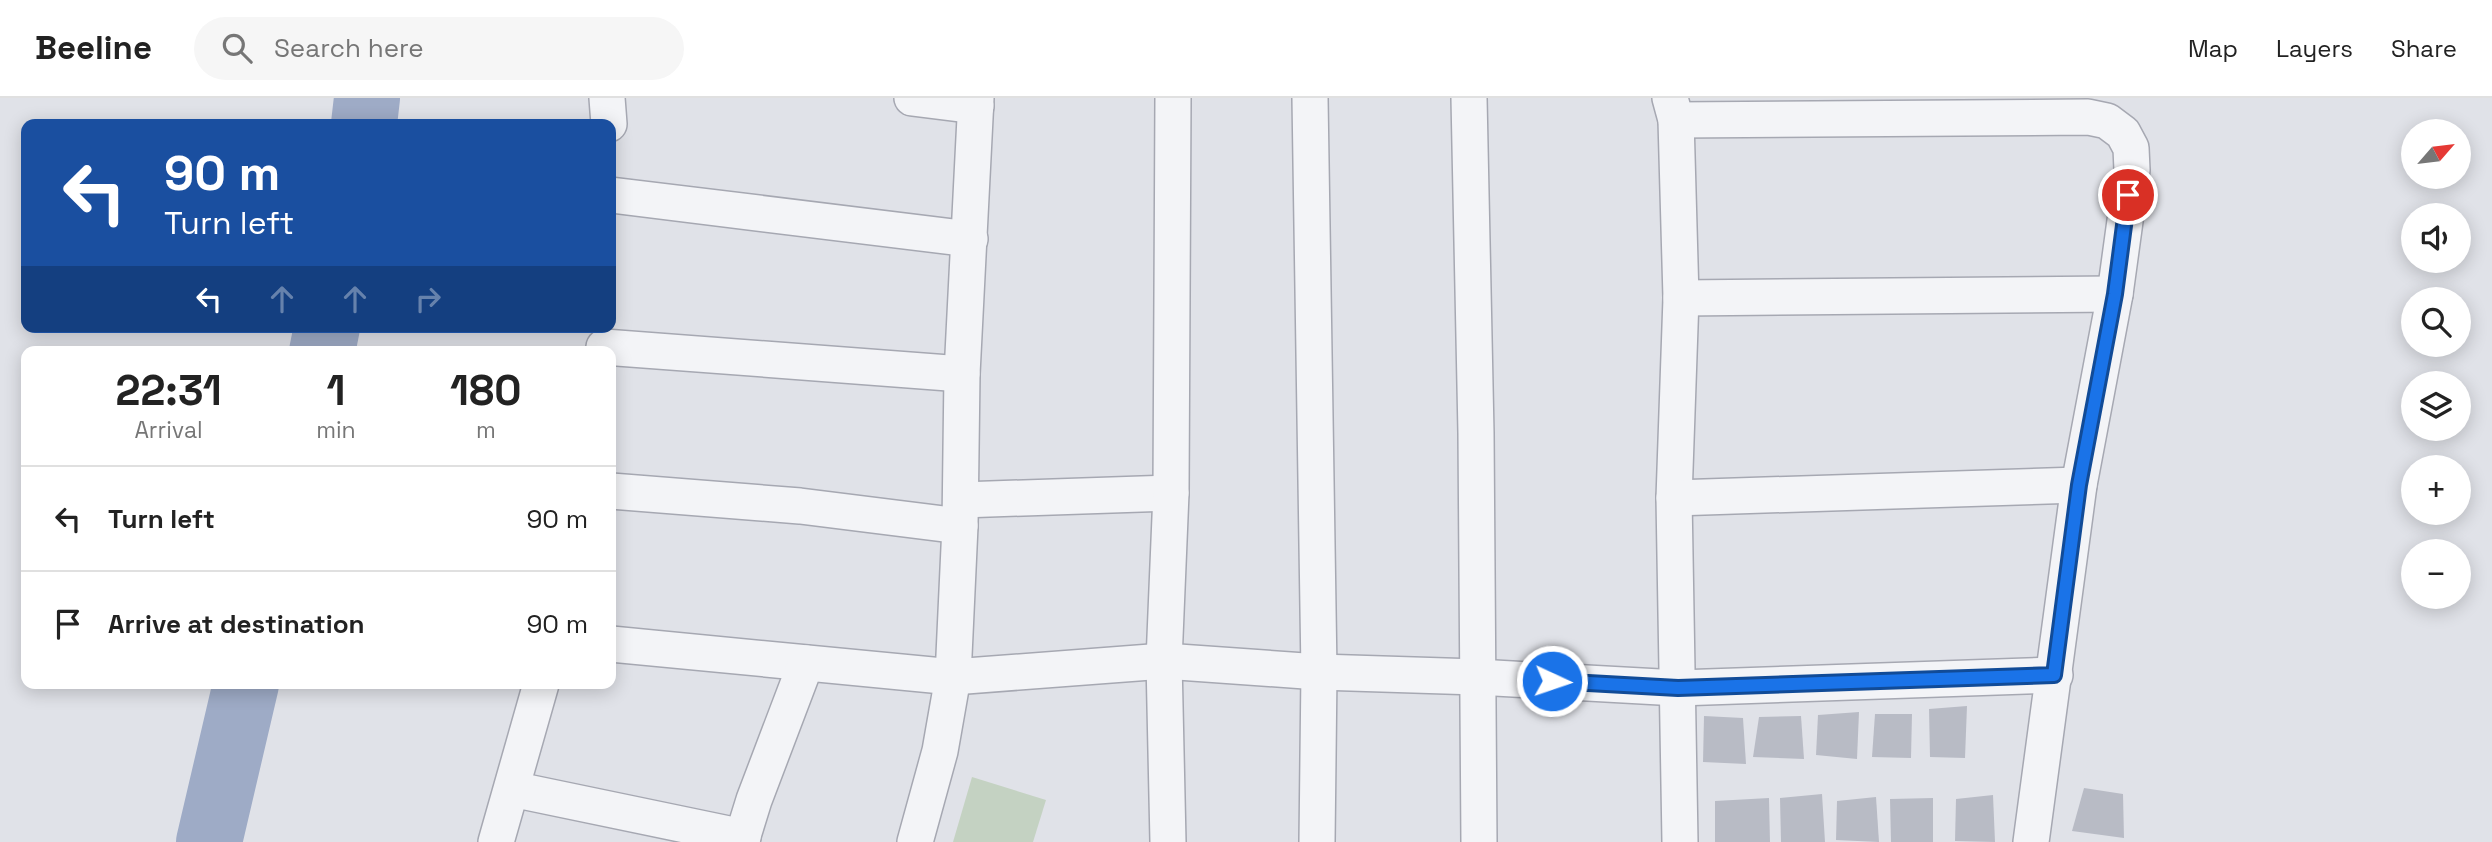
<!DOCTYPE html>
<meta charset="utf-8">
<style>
:root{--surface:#fff;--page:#f6f6f6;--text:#222;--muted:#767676;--line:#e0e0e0}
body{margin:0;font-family:"Space Grotesk",sans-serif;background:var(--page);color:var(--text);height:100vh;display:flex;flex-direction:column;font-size:26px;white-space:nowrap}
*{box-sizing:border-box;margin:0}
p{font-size:23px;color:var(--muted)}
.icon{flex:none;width:38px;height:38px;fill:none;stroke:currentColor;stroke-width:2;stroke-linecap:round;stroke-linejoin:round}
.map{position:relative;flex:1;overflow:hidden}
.sheet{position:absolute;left:21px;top:248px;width:595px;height:343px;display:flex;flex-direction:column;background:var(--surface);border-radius:14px;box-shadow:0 4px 18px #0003}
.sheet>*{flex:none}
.guide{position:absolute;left:21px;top:21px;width:595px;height:214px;border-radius:14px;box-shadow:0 4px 18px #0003;background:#1a4fa0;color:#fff;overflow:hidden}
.needle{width:46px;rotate:62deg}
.controls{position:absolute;left:2401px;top:21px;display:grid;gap:14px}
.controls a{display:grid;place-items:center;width:70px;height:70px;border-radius:50%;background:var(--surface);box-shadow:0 4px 18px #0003;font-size:35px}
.pin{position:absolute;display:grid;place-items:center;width:60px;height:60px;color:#fff;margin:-30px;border:4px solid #fff;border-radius:50%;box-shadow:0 2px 7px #0007}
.me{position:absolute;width:77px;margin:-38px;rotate:93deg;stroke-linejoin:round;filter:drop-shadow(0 0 5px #0008)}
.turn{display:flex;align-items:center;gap:24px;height:147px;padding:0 28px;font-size:32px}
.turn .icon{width:91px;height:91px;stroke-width:2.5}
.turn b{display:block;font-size:49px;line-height:60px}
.lanes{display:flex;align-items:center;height:66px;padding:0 28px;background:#0003;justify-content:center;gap:35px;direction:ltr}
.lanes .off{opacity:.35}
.eta{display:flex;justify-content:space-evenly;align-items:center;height:119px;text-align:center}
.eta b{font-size:42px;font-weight:700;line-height:49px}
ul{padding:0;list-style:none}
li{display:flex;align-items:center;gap:21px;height:105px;padding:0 28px;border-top:2px solid var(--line)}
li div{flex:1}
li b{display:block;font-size:26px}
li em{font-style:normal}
header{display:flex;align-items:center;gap:42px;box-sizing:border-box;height:98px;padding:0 35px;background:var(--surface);border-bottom:2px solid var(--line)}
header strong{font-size:33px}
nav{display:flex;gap:38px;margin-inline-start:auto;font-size:24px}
.search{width:490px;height:63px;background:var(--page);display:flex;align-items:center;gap:18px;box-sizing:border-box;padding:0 24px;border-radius:38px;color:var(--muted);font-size:26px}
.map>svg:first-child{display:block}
</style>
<header>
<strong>Beeline</strong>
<div class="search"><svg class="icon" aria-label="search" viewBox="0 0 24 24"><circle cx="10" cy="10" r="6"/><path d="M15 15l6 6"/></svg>Search here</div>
<nav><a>Map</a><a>Layers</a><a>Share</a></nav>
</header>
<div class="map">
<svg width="2492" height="744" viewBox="0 0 2492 744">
<rect width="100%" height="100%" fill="#e0e2e8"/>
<polygon fill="#c4d2c2" points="972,679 1046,702 1033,744 953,744"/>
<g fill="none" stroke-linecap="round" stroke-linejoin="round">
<g stroke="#9eabc6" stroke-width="66">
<polyline points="364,26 367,0"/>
<polyline points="322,254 327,229"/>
<polyline points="209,744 246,586"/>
</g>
</g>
<g fill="#b8bbc5">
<polygon points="1967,608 1965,660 1930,659 1929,611"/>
<polygon points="1859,614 1857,661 1816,657 1818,617"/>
<polygon points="1875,616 1912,616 1911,660 1872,659"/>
<polygon points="1704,618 1743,620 1746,666 1703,664"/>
<polygon points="1801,618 1804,661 1753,659 1759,619"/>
<polygon points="2084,690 2123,696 2124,740 2072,733"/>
<polygon points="1822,696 1825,744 1781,744 1780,700"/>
<polygon points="1993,697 1995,744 1955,743 1956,701"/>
<polygon points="1876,699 1879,744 1836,742 1837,703"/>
<polygon points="1769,700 1770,744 1715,744 1715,703"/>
<polygon points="1933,700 1933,744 1891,744 1890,701"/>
</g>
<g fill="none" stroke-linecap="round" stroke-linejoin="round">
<defs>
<g id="minor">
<polyline points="607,0 609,26"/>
<polyline points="912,0 976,8"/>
<polyline points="1310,0 1319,574 1317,744"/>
<polyline points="1469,0 1476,335 1479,744"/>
<polyline points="1670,0 1676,22 1681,200 1674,400 1680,744"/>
<polyline points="1676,22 2088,19 2107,23 2123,35 2131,50 2132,72 2115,196 2079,387 2031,744"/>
<polyline points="611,97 970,141"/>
<polyline points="1681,200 2115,196"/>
<polyline points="604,249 962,276"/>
<polyline points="611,393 800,408 960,428"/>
<polyline points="1674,400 2079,387"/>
<polyline points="961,402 1171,395"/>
<polyline points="611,546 953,579 1164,563 1319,574 1477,579 1678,590 2055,577"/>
<polyline points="512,691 743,739"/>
<polyline points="496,744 541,586"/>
<polyline points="741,744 754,702 806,565"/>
<polyline points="915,744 940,653 953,579 960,428 962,276 976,0"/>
<polyline points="1168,744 1164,563 1171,395 1173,0"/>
</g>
</defs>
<use href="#minor" stroke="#a6a8b2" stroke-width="38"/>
<use href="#minor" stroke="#f3f4f7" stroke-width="35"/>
</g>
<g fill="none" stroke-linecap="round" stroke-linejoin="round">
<defs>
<polyline id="route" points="1552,583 1678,590 2054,577 2079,387 2115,196 2128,97"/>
</defs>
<use href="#route" stroke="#114b97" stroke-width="18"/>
<use href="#route" stroke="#1a73e8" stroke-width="12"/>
</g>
</svg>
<div class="controls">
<a><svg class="needle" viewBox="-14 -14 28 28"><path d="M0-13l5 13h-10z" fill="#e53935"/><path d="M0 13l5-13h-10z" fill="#767676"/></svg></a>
<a><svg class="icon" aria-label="sound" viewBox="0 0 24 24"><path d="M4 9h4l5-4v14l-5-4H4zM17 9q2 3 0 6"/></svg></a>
<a><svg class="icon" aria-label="search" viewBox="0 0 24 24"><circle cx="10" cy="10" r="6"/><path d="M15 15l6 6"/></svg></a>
<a><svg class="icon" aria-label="layers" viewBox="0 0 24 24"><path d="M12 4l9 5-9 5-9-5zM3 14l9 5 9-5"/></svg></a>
<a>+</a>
<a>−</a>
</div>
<div class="pin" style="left:2128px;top:97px;background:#d93025"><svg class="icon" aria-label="arrive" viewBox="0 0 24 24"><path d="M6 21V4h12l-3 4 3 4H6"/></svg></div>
<svg class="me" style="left:1552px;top:583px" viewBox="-20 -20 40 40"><circle r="17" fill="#1a73e8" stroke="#fff" stroke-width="3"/><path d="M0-11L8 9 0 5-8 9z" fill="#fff"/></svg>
<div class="guide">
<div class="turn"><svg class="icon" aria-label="left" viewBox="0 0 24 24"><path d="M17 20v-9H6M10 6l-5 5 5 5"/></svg><div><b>90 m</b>Turn left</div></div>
<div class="lanes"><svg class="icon" aria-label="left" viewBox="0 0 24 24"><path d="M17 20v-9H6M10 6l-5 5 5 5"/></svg><svg class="icon off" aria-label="ahead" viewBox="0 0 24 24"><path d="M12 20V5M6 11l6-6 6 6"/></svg><svg class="icon off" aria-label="ahead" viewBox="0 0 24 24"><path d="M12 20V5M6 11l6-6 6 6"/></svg><svg class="icon off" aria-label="right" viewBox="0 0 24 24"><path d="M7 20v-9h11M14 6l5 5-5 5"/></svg></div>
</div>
<section class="sheet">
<div class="eta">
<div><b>22:31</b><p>Arrival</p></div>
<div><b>1</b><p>min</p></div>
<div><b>180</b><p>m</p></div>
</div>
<ul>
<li><svg class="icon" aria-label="left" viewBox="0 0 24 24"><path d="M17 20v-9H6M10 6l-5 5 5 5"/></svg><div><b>Turn left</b></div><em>90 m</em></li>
<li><svg class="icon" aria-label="arrive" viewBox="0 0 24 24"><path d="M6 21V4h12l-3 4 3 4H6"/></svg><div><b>Arrive at destination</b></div><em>90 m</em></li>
</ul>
</section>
</div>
